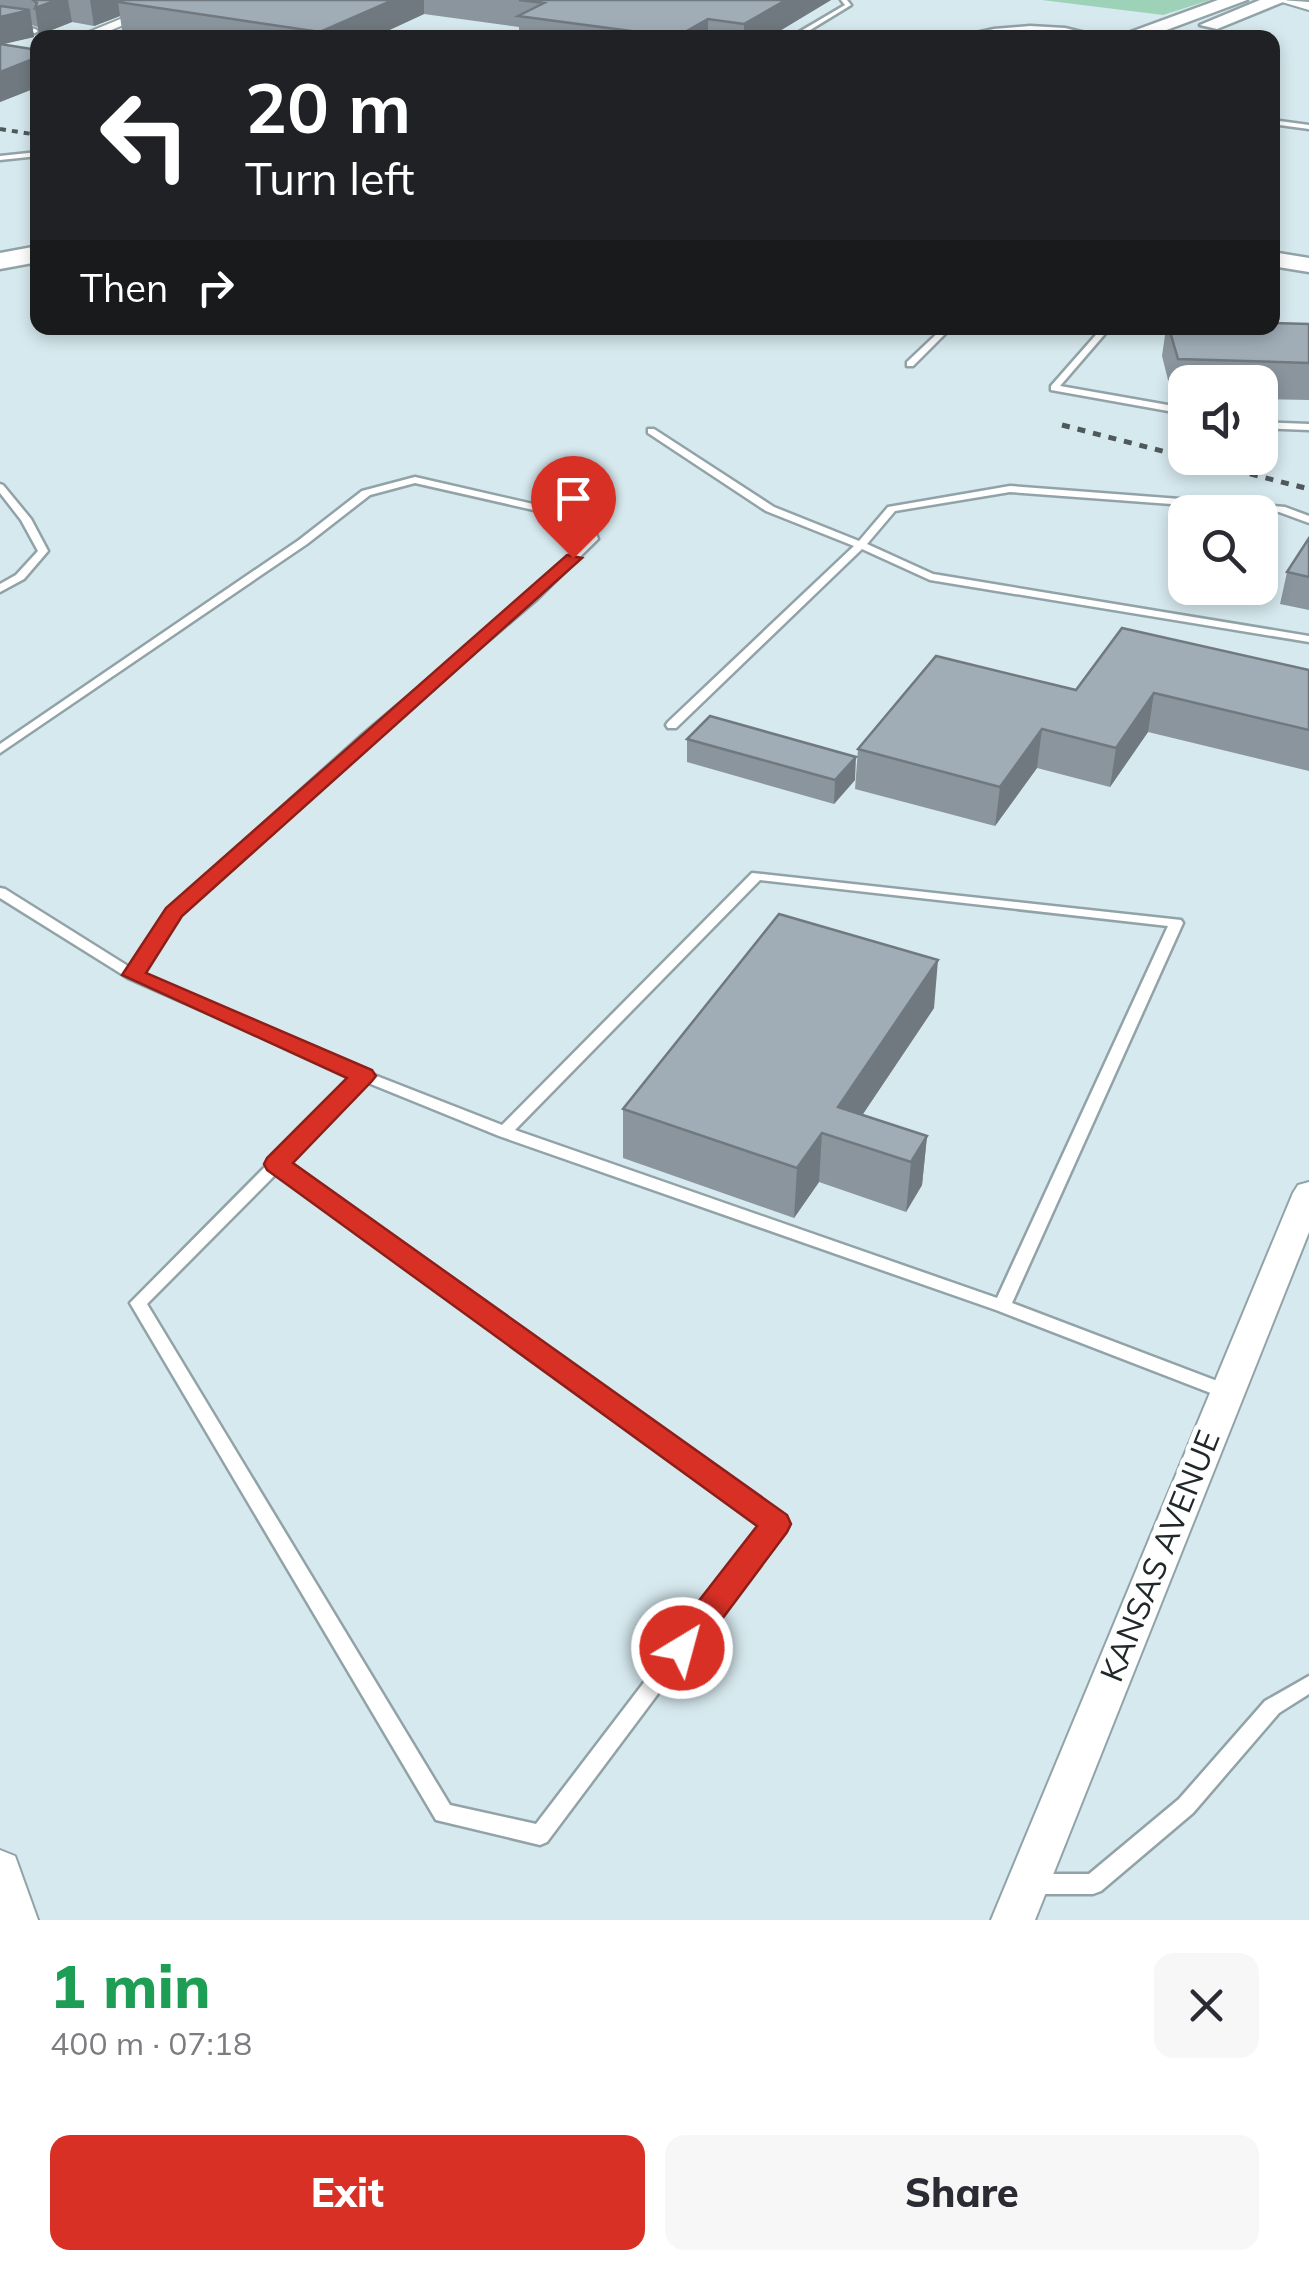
<!DOCTYPE html>
<meta charset="utf-8">
<style>
:root{--surface:#fff;--page:#f7f7f7;--text:#2b2b33;--muted:#7c7c81;--accent:#d93025}
body{margin:0;font-family:Mulish,sans-serif;background:var(--page);color:var(--text);height:100vh;display:flex;flex-direction:column;font-size:38px;white-space:nowrap}
*{box-sizing:border-box;margin:0}
p{font-size:32px;color:var(--muted)}
.icon{flex:none;width:55px;height:55px;fill:none;stroke:currentColor;stroke-width:2;stroke-linecap:round;stroke-linejoin:round}
.map{position:relative;height:1920px;overflow:hidden}
.panel{display:flex;flex-direction:column;background:var(--surface);flex:1}
.panel>*{flex:none}
.top-card{position:absolute;left:30px;top:30px;width:1250px;height:305px;border-radius:20px;box-shadow:0 5px 15px #0003;background:#202124;color:#fff;overflow:hidden}
.fabs{position:absolute;left:1168px;top:365px;display:grid;gap:20px}
.fabs a{display:grid;place-items:center;width:110px;height:110px;border-radius:20px;background:var(--surface);box-shadow:0 5px 15px #0003;font-size:50px}
.pin{position:absolute;display:grid;place-items:center;width:85px;height:85px;color:#fff;margin:-102px -42px;border-radius:50% 50% 50% 0;rotate:-45deg;box-shadow:0 0 10px #0007}
.pin .icon{rotate:45deg}
.me{position:absolute;width:110px;margin:-55px;rotate:37deg;stroke-linejoin:round;filter:drop-shadow(0 0 8px #0008)}
.turn{display:flex;align-items:center;gap:35px;height:210px;padding:0 50px;font-size:45px}
.turn .icon{width:130px;height:130px;stroke-width:2.5}
.turn b{display:block;font-size:70px;line-height:85px}
.then{display:flex;align-items:center;height:95px;padding:0 50px;background:#0003;gap:20px;font-size:38px}
.round{display:grid;place-items:center;flex:none;width:105px;height:105px;border-radius:20px;background:var(--page)}
.overview{display:flex;align-items:center;justify-content:space-between;height:170px;padding:0 50px}
h1{font-size:60px;font-weight:800;line-height:75px;color:#1e9e55}
.primary-button{display:flex;gap:20px;margin-top:auto;padding:20px 50px}
.primary-button a{flex:1;height:115px;border-radius:20px;background:var(--accent);color:#fff;font-size:40px;font-weight:800;line-height:115px;text-align:center}
.primary-button a+a{background:var(--page);color:var(--text)}
.map>svg:first-child{display:block}
</style>
<div class="map">
<svg width="1309" height="1920" viewBox="0 0 1309 1920">
<rect width="100%" height="100%" fill="#d6e9ee"/>
<polygon fill="#9dd2b8" points="1042,0 1210,0 1163,15"/>
<g fill="none" stroke-linecap="round" stroke-linejoin="round">
<defs>
<g id="lane">
<polygon points="841,0 847,0 851,5 797,38 789,38 845,5"/>
<polygon points="0,24 35,29 38,31 35,33 0,28"/>
<polygon points="1030,26 1065,28 1106,38 1030,30 953,38 994,29"/>
<polygon points="430,36 450,36 453,38 427,38"/>
<polygon points="1272,120 1309,125 1309,129 1272,124"/>
<polygon points="38,152 38,156 0,160 0,156"/>
<polygon points="943,328 951,328 913,366 907,366 907,362"/>
<polygon points="1102,328 1110,328 1060,386 1185,408 1185,414 1051,390 1051,386"/>
<polygon points="1260,422 1309,424 1309,430 1260,428"/>
<polygon points="648,429 654,429 774,507 859,541 888,507 1010,486 1285,507 1309,516 1309,523 1279,512 1010,492 895,511 867,544 933,574 1309,636 1309,642 930,580 862,549 676,728 668,728 666,725 668,722 854,546 766,511 648,433"/>
<path d="M415 477 590 517 598 539 537 599 368 743 179 915 141 973 369 1073 502 1125 752 873 1181 920 1183 923 1012 1303 1233 1387 1236 1392 1233 1397 1227 1399 1221 1397 996 1310 499 1136 366 1082 286 1163 782 1519 785 1524 547 1842 540 1845 436 1820 130 1303 354 1077 128 978 0 898V888L5 889 131 968 169 909 360 737 529 595 588 538 582 521 415 483 370 495 307 544 0 753V744L299 540 362 491ZM760 880 1168 926 997 1298 515 1130ZM278 1172 764 1525 536 1824 450 1805 147 1304Z"/>
<polygon points="0,484 3,485 31,519 48,551 24,579 0,592 0,584 16,575 38,551 21,520 0,493"/>
<polygon points="1309,1676 1309,1694 1279,1713 1193,1813 1101,1891 1093,1894 1032,1894 1024,1891 1021,1884 1024,1877 1032,1874 1089,1874 1179,1799 1265,1701"/>
</g>
<g id="street">
<polygon points="167,0 184,0 92,38 74,38"/>
<polygon points="1280,0 1309,2 1309,10 1282,2"/>
<polygon points="1309,1182 1309,1232 1035,1920 991,1920 1293,1193 1298,1185"/>
<polygon points="0,1850 15,1856 38,1920 0,1920"/>
</g>
<polygon id="secondary" points="1272,252 1309,258 1309,272 1272,266"/>
<g id="primary">
<polygon points="1218,0 1247,0 1145,38 1114,38"/>
<polygon points="1260,0 1288,0 1217,29 1200,25"/>
<polygon points="38,246 38,262 0,269 0,253"/>
</g>
</defs>
<use href="#lane" stroke="#92a3a8" stroke-width="5"/>
<use href="#street" stroke="#92a3a8" stroke-width="4"/>
<use href="#secondary" stroke="#92a3a8" stroke-width="5"/>
<use href="#primary" stroke="#92a3a8" stroke-width="5"/>
<use href="#lane" fill="#fff" fill-rule="evenodd"/>
<use href="#street" fill="#fff" fill-rule="evenodd"/>
<use href="#secondary" fill="#fff" fill-rule="evenodd"/>
<use href="#primary" fill="#fff" fill-rule="evenodd"/>
<polyline stroke="#4f595c" stroke-width="4" stroke-dasharray="6 6" stroke-linecap="butt" points="0,129 32,134"/>
<g stroke="#4f595c" stroke-width="5" stroke-dasharray="8 8" stroke-linecap="butt">
<polyline points="1062,425 1185,457"/>
<polyline points="1188,458 1309,489"/>
</g>
</g>
<g fill="#8a959d">
<polygon points="0,0 831,0 768,38 519,38 519,27 424,14 372,38 173,38 122,30 120,16 94,26 72,22 39,35 38,27 32,25 34,37 1,44 38,50 38,87 0,102"/>
<polygon points="1309,324 1309,400 1260,399 1260,382 1185,382 1185,396 1172,396 1162,356 1166,328 1272,328"/>
<polygon points="1309,538 1309,610 1280,604 1287,572"/>
<polygon points="1309,670 1309,771 1148,732 1110,787 1037,768 995,826 855,789 858,749 1076,690"/>
<polygon points="687,739 855,780 834,804 687,762"/>
<polygon points="934,1008 862,1115 927,1136 922,1185 906,1212 819,1182 794,1218 623,1158 623,1109"/>
</g>
<g fill="#707980">
<polygon points="57,0 68,0 72,22 39,35 35,8"/>
<polygon points="90,0 158,0 118,2 120,16 94,26"/>
<polygon points="393,0 424,0 424,14 372,38 321,38 320,32"/>
<polygon points="786,0 831,0 768,38 744,38 744,24"/>
<polygon points="30,10 34,37 0,45 0,17"/>
<polygon points="708,19 708,38 676,37"/>
<polygon points="38,57 38,87 0,102 0,72"/>
<polygon points="1154,693 1148,732 1110,787 1116,748"/>
<polygon points="1042,729 1037,768 995,826 1000,787"/>
<polygon points="856,757 855,780 834,804 835,780"/>
<polygon points="938,960 934,1008 845,1141 838,1107"/>
<polygon points="822,1133 819,1182 794,1218 797,1168"/>
<polygon points="927,1136 922,1185 906,1212 911,1162"/>
</g>
<g fill="#a0adb7" stroke="#707980" stroke-width="2.5">
<polygon points="33,0 57,0 35,8 37,3"/>
<polygon points="123,0 393,0 320,32 118,2"/>
<polygon points="519,0 786,0 744,24 708,19 676,37 518,16 544,3"/>
<polygon points="0,6 30,10 0,17"/>
<polygon points="0,44 38,50 38,57 0,72"/>
<polygon points="1272,323 1309,324 1309,363 1178,359 1169,328 1272,328"/>
<polygon points="1309,538 1309,577 1287,572"/>
<polygon points="1122,628 1309,670 1309,730 1154,693 1116,748 1042,729 1000,787 858,749 936,656 1076,690"/>
<polygon points="710,716 856,757 835,780 687,739"/>
<polygon points="779,914 938,960 838,1107 927,1136 911,1162 822,1133 797,1168 623,1109"/>
</g>
<polygon fill="#d93025" stroke="#8d1f18" stroke-width="2.5" points="567,555 582,558 182,916 146,973 372,1070 376,1076 372,1081 293,1163 787,1515 791,1524 787,1532 693,1658 682,1662 670,1658 665,1648 670,1638 757,1526 267,1170 264,1164 267,1158 347,1078 122,975 166,908"/>
<g text-anchor="middle" stroke-width="10" stroke-linejoin="round" paint-order="stroke">
<g font-size="32" fill="#21282a" stroke="#fff">
<text transform="translate(1160 1556) rotate(-68)" y="11">KANSAS AVENUE</text>
</g>
</g>
</svg>
<div class="fabs">
<a><svg class="icon" aria-label="sound" viewBox="0 0 24 24"><path d="M4 9h4l5-4v14l-5-4H4zM17 9q2 3 0 6"/></svg></a>
<a><svg class="icon" aria-label="search" viewBox="0 0 24 24"><circle cx="10" cy="10" r="6"/><path d="M15 15l6 6"/></svg></a>
</div>
<div class="pin" style="left:573px;top:558px;background:#d93025"><svg class="icon" aria-label="arrive" viewBox="0 0 24 24"><path d="M6 21V4h12l-3 4 3 4H6"/></svg></div>
<svg class="me" style="left:682px;top:1648px" viewBox="-20 -20 40 40"><circle r="17" fill="#d93025" stroke="#fff" stroke-width="3"/><path d="M0-11L8 9 0 5-8 9z" fill="#fff"/></svg>
<div class="top-card">
<div class="turn"><svg class="icon" aria-label="left" viewBox="0 0 24 24"><path d="M17 20v-9H6M10 6l-5 5 5 5"/></svg><div><b>20 m</b>Turn left</div></div>
<div class="then">Then<svg class="icon" aria-label="right" viewBox="0 0 24 24"><path d="M7 20v-9h11M14 6l5 5-5 5"/></svg></div>
</div>
</div>
<section class="panel">
<div class="overview"><div><h1>1 min</h1><p>400 m · 07:18</p></div><a class="round"><svg class="icon" aria-label="close" viewBox="0 0 24 24"><path d="M6 6l12 12M18 6L6 18"/></svg></a></div>
<div class="primary-button"><a>Exit</a><a>Share</a></div>
</section>
